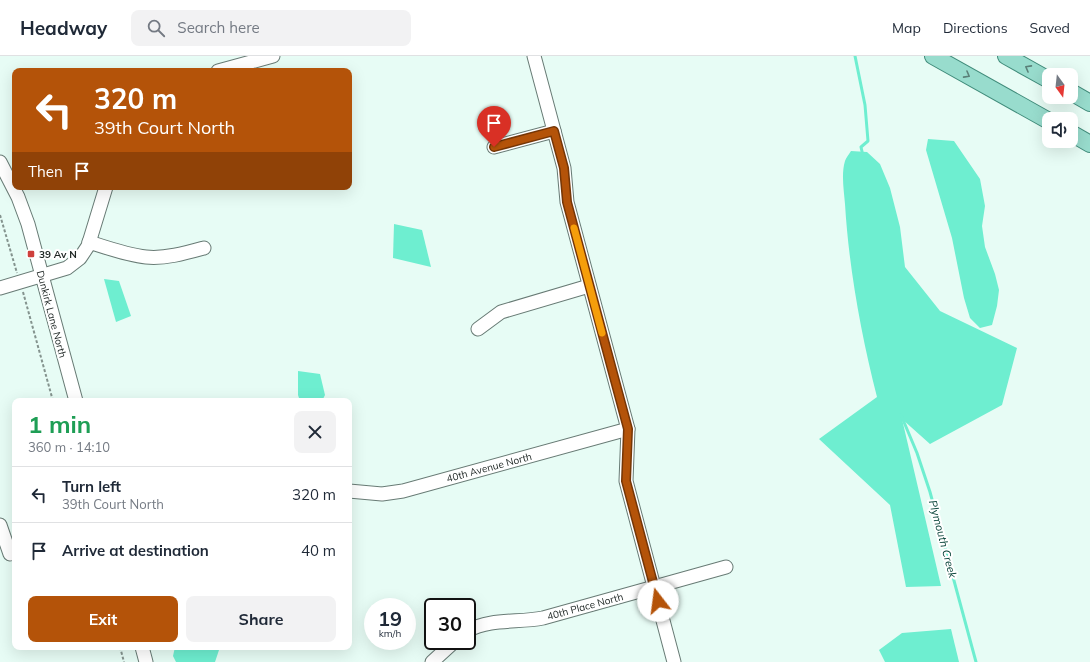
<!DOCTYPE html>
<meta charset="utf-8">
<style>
:root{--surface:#fff;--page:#f2f2f3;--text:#1f2937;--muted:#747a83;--line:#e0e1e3;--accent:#b45309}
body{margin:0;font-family:Mulish,sans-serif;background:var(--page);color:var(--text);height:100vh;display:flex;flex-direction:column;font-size:15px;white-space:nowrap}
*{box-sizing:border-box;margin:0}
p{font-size:13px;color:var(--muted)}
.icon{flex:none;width:22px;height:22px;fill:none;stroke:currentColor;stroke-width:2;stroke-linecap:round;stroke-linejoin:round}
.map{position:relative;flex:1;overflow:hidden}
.details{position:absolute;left:12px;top:342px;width:340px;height:252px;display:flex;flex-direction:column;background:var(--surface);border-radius:8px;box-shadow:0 4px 16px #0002}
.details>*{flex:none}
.hud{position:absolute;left:12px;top:12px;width:340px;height:122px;border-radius:8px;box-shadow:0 4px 16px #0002;background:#b45309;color:#fff;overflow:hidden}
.needle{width:26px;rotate:165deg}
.fabs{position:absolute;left:1042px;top:12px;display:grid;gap:8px}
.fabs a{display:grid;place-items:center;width:36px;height:36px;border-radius:8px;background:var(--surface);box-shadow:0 4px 16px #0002;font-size:20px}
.speed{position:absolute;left:364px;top:542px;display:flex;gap:8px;font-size:20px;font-weight:700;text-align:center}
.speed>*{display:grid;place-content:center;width:52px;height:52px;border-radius:50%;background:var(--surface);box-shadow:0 4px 16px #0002;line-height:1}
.speed small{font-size:10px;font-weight:400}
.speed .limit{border:2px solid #111;border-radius:6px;background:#fff;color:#111}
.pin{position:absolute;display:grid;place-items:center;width:34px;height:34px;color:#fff;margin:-41px -17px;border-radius:50% 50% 50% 0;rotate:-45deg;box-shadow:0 0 4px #0007}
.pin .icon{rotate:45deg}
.me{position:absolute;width:44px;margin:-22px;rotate:345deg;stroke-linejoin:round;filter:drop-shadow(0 0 3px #0008)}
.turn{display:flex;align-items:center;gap:14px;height:84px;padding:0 16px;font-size:18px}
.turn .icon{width:52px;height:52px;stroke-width:2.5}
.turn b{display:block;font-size:28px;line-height:34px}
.then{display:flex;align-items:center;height:38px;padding:0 16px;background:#0003;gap:8px;font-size:15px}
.round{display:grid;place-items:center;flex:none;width:42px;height:42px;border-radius:8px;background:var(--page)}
.overview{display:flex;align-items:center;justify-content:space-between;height:68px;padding:0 16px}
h1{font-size:24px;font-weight:700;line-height:30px;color:#1e9e55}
.action{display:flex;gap:8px;margin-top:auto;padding:8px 16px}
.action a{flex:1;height:46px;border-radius:8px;background:var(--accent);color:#fff;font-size:16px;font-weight:700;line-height:46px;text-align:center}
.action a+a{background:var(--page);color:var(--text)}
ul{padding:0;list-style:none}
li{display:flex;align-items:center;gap:12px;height:56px;padding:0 16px;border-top:1px solid var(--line)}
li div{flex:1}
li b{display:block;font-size:15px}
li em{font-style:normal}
header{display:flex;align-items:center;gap:24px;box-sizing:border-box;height:56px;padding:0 20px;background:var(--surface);border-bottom:1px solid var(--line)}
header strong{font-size:19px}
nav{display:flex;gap:22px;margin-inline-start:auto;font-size:14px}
.search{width:280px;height:36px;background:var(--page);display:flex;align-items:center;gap:10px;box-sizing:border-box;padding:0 14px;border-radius:8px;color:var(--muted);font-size:15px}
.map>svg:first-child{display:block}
</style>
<header>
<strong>Headway</strong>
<div class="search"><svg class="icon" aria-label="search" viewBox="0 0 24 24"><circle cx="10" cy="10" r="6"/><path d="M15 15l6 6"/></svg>Search here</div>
<nav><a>Map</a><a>Directions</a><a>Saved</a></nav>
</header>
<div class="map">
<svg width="1090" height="606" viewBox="0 0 1090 606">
<rect width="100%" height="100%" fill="#e7fcf5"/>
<g fill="#6eeed0">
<polygon points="928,83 954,85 980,123 985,150 982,170 985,191 995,218 999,234 997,250 992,269 980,272 970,262 964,242 952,182 926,94"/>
<path d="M851 95 867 96 880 108 890 132 900 171 905 211 940 255 1017 292 1002 349 930 388 902 363 941 530 906 531 890 449 819 383 877 341C861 278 849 213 845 148 844 135 841 118 845 105 846 102 849 98 851 95Z"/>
<polygon points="394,168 422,174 431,211 393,202"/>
<polygon points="104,223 119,225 131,260 116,266"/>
<polygon points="298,315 320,318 325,339 322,345 300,345 298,339"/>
<polygon points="951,573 959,606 885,606 879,594 902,577"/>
<polygon points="175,591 220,591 215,606 176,606 173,600"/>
</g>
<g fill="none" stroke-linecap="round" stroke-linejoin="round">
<g stroke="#6eeed0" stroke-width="3">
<polyline points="855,0 865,49 868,85 861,91 863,100"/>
<polyline points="901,359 917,397 930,436 976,606"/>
</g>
<defs>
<g id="minor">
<polyline points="534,0 564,112 567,146 628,373 626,425 674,606"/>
<polyline points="218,15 273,0"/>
<polyline points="494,91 554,75"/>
<polyline points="0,106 18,141 28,168 76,345"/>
<path d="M89 186C108 192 127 199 146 201 165 203 186 197 204 192"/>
<polyline points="0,232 67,212 80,202 88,190 106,131"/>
<polyline points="478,273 501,256 589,230"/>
<polyline points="349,435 382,438 403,435 628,373"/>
<polyline points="0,469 10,498"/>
<path d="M467 575C491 562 517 567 543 562L726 511"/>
<polyline points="142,591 146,606"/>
<polyline points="432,606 455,585"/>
</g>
<g id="major">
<polyline points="933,0 1049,65"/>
<polyline points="1006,0 1049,24"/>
<polyline points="1071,36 1090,47"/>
<polyline points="1071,77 1090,88"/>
</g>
</defs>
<use href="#minor" stroke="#687b75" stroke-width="15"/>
<use href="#major" stroke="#418c7b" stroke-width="18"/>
<g stroke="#84938e" stroke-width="2" stroke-dasharray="3 2" stroke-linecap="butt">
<polyline points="0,159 17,217"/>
<polyline points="23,236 53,345"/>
<polyline points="120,591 124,606"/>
</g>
<use href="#minor" stroke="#fff" stroke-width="13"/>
<use href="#major" stroke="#98dccd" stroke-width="16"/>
</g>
<defs><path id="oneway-chevron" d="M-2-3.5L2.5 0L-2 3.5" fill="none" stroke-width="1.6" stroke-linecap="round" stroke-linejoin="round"/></defs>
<g stroke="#5a8078">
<use href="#oneway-chevron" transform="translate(1028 12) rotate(-151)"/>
<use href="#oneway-chevron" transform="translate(967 19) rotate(29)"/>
</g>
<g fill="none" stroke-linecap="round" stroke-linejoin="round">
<defs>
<polyline id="route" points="494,91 554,75 564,112 567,146 628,373 626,425 658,545"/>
</defs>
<use href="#route" stroke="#753606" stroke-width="10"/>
<use href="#route" stroke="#b45309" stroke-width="7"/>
<polyline stroke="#f59e0b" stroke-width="7" points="574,172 602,277"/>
</g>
<rect fill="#ce403c" stroke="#fff" stroke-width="1.5" x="27" y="194" width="8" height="8" rx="2"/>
<g text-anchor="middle" stroke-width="4" stroke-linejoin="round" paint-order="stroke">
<g font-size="10" font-weight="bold" fill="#1d2523" stroke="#fff" text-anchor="start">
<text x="39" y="202">39 Av N</text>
</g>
<g font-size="10" fill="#1d2523" stroke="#fff">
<text transform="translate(52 258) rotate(75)" y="4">Dunkirk Lane North</text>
<text transform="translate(489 411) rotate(-15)" y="4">40th Avenue North</text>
<text transform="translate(585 550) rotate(-15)" y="4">40th Place North</text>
</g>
<g font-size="11" font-style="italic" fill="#074338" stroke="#fff">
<text transform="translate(943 483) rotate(75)" y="4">Plymouth Creek</text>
</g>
</g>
</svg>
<div class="fabs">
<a><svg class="needle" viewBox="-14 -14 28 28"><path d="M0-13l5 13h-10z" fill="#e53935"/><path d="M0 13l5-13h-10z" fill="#747a83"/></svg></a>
<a><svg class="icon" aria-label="sound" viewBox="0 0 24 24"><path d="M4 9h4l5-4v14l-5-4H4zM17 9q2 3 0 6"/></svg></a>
</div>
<div class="speed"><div>19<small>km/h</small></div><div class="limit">30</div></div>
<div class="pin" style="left:494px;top:91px;background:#d93025"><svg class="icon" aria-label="arrive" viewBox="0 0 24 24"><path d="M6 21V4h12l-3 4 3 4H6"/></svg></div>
<svg class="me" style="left:658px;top:545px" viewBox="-20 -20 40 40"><circle r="19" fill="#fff"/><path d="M0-13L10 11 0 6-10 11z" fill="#b45309"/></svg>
<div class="hud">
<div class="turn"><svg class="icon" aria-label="left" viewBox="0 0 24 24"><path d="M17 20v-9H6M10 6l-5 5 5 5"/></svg><div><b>320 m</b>39th Court North</div></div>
<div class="then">Then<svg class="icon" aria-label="arrive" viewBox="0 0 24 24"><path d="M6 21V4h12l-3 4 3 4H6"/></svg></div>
</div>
<section class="details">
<div class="overview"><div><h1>1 min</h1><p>360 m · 14:10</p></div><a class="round"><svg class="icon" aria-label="close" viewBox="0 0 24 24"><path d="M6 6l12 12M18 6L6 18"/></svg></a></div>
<ul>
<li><svg class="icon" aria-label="left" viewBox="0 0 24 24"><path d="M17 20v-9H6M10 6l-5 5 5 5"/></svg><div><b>Turn left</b><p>39th Court North</p></div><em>320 m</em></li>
<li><svg class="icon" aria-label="arrive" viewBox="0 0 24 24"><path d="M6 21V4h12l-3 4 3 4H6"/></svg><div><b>Arrive at destination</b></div><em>40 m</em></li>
</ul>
<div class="action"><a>Exit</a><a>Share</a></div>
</section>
</div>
